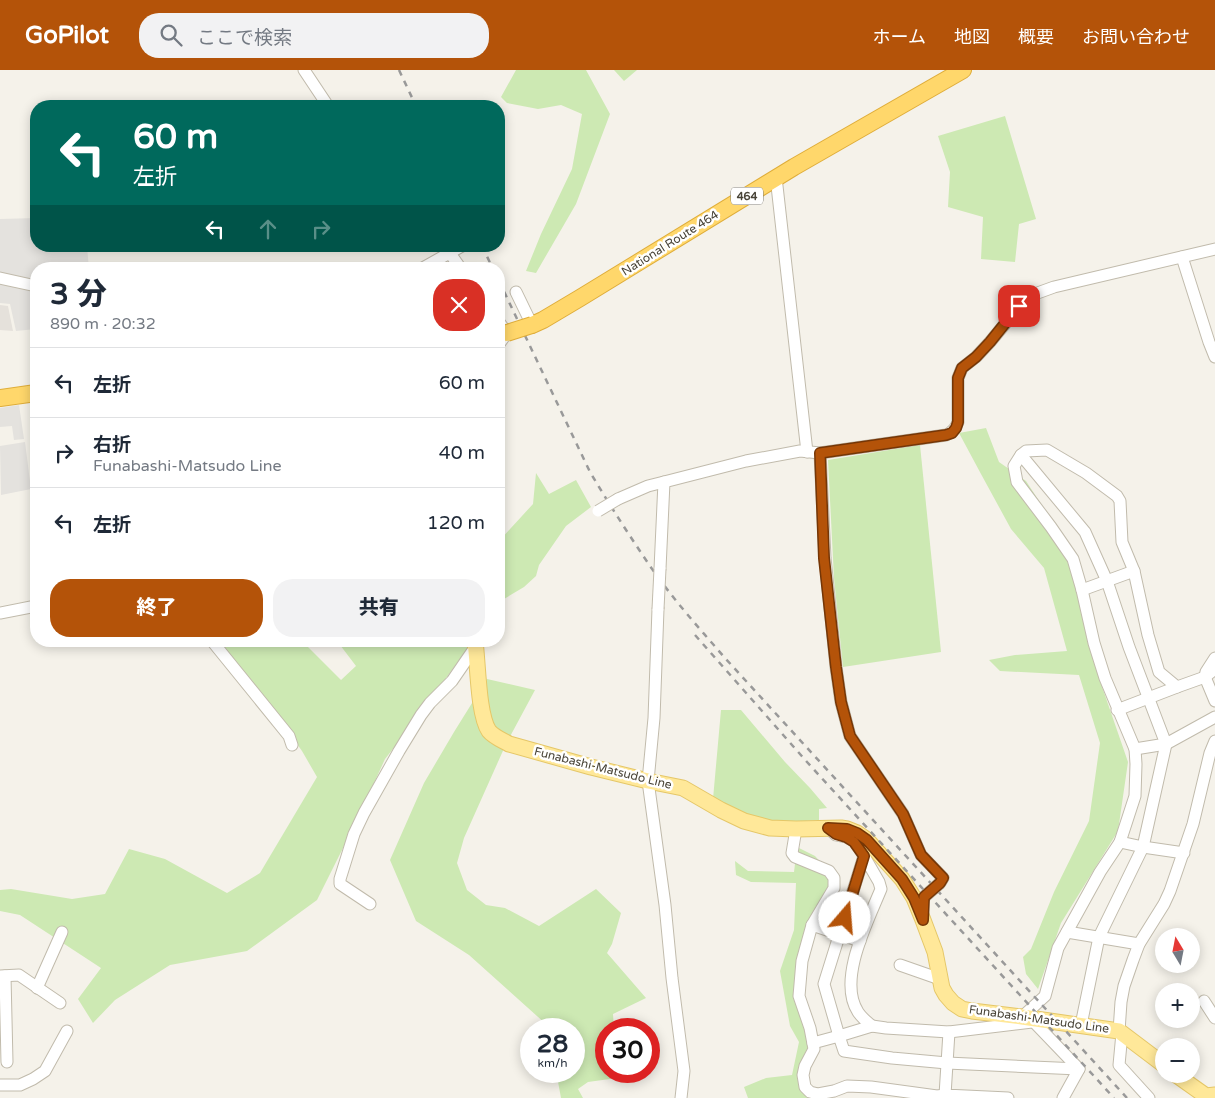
<!DOCTYPE html>
<html lang="ja">
<meta charset="utf-8">
<style>
:root{--surface:#fff;--page:#f2f2f3;--text:#1f2937;--muted:#747a83;--line:#e0e1e3;--accent:#b45309}
body{margin:0;font-family:"Varela Round","Noto Sans JP",sans-serif;background:var(--page);color:var(--text);height:100vh;display:flex;flex-direction:column;font-size:19px;white-space:nowrap}
*{box-sizing:border-box;margin:0}
p{font-size:16px;color:var(--muted)}
.icon{flex:none;width:28px;height:28px;fill:none;stroke:currentColor;stroke-width:2;stroke-linecap:round;stroke-linejoin:round}
.map{position:relative;flex:1;overflow:hidden}
.sheet{position:absolute;left:30px;top:192px;width:475px;height:385px;display:flex;flex-direction:column;background:var(--surface);border-radius:20px;box-shadow:0 2px 12px #0003}
.sheet>*{flex:none}
.guide{position:absolute;left:30px;top:30px;width:475px;height:152px;border-radius:20px;box-shadow:0 2px 12px #0003;background:#00695c;color:#fff;overflow:hidden}
.needle{width:32px;rotate:350deg}
.fabs{position:absolute;left:1155px;top:858px;display:grid;gap:10px}
.fabs a{display:grid;place-items:center;width:45px;height:45px;border-radius:50%;background:var(--surface);box-shadow:0 2px 12px #0003;font-size:25px}
.speed{position:absolute;left:520px;top:948px;display:flex;gap:10px;font-size:25px;font-weight:700;text-align:center}
.speed>*{display:grid;place-content:center;width:65px;height:65px;border-radius:50%;background:var(--surface);box-shadow:0 2px 12px #0003;line-height:1}
.speed small{font-size:12px;font-weight:400}
.speed .limit{border:8px solid #d22;background:#fff;color:#111}
.pin{position:absolute;display:grid;place-items:center;width:42px;height:42px;color:#fff;margin:-21px;border-radius:10px;box-shadow:0 2px 8px #0006}
.me{position:absolute;width:55px;margin:-28px;rotate:18deg;stroke-linejoin:round;filter:drop-shadow(0 0 4px #0008)}
.turn{display:flex;align-items:center;gap:18px;height:105px;padding:0 20px;font-size:22px}
.turn .icon{width:65px;height:65px;stroke-width:2.5}
.turn b{display:block;font-size:35px;line-height:42px}
.lanes{display:flex;align-items:center;height:48px;padding:0 20px;background:#0003;justify-content:center;gap:25px;direction:ltr}
.lanes .off{opacity:.35}
.round{display:grid;place-items:center;flex:none;width:52px;height:52px;border-radius:20px;background:var(--page)}
.overview{display:flex;align-items:center;justify-content:space-between;height:85px;padding:0 20px}
h1{font-size:30px;font-weight:800;line-height:38px}
.primary-button{display:flex;gap:10px;margin-top:auto;padding:10px 20px}
.primary-button a{flex:1;height:58px;border-radius:20px;background:var(--accent);color:#fff;font-size:20px;font-weight:800;line-height:58px;text-align:center}
.primary-button a+a{background:var(--page);color:var(--text)}
ul{padding:0;list-style:none}
li{display:flex;align-items:center;gap:15px;height:70px;padding:0 20px;border-top:1px solid var(--line)}
li div{flex:1}
li b{display:block;font-size:19px}
li em{font-style:normal}
header{display:flex;align-items:center;gap:30px;box-sizing:border-box;height:70px;padding:0 25px;background:var(--accent);color:#fff}
header strong{font-size:24px}
nav{display:flex;gap:28px;margin-inline-start:auto;font-size:18px}
.search{width:350px;height:45px;background:var(--page);display:flex;align-items:center;gap:12px;box-sizing:border-box;padding:0 18px;border-radius:20px;color:var(--muted);font-size:19px}
.map>svg:first-child{display:block}
</style>
<header>
<strong>GoPilot</strong>
<div class="search"><svg class="icon" aria-label="search" viewBox="0 0 24 24"><circle cx="10" cy="10" r="6"/><path d="M15 15l6 6"/></svg>ここで検索</div>
<nav><a>ホーム</a><a>地図</a><a>概要</a><a>お問い合わせ</a></nav>
</header>
<div class="map">
<svg width="1215" height="1028" viewBox="0 0 1215 1028">
<rect width="100%" height="100%" fill="#f5f2ea"/>
<polygon fill="#e5e1db" points="0,235 8,236 13,261 0,260"/>
<g fill="#cde9b3">
<polygon points="516,0 586,0 610,44 576,134 536,203 526,201 541,164 572,99 582,44 561,35 538,39 507,33 501,27"/>
<polygon points="614,0 637,0 624,11"/>
<polygon points="1005,46 1036,149 1019,154 1015,192 981,189 983,147 948,137 950,102 938,66"/>
<polygon points="986,358 999,392 1026,411 1079,492 1076,521 1098,605 1128,692 1118,761 1061,853 1038,919 1026,904 1023,887 1031,879 1054,822 1089,751 1100,673 1079,605 1000,601 989,590 1015,585 1067,581 1044,498 1011,459 981,404 959,363"/>
<polygon points="920,375 941,582 843,597 834,508 828,390"/>
<polygon points="536,403 549,424 576,410 591,437 566,456 539,495 536,506 524,517 499,532 499,471 533,434"/>
<polygon points="225,571 304,571 308,577 341,610 356,596 337,571 471,571 465,582 414,652 385,689 358,748 317,830 247,881 170,895 115,930 93,953 78,929 101,898 20,845 0,841 0,820 11,819 72,829 105,824 129,779 165,789 227,823 260,803 317,707 302,681 258,619 219,575"/>
<polygon points="487,609 535,620 506,674 464,768 457,793 467,820 486,835 505,838 539,856 596,819 621,843 612,874 607,883 646,928 613,944 614,959 606,959 606,1001 617,1001 617,1008 588,1012 578,1019 583,1028 561,1028 556,1001 574,1001 574,959 547,959 547,955 469,885 416,851 390,790 424,713 454,662"/>
<polygon points="721,640 741,640 785,692 810,718 827,738 819,739 819,750 778,753 755,748 713,729"/>
<polygon points="797,777 815,786 833,806 798,918 811,971 797,1006 808,1028 748,1028 744,1017 766,1008 792,1005 799,972 790,956 780,901 794,860 796,813 751,812 736,805 735,791 748,801 794,802"/>
</g>
<g fill="#e4e2de">
<polygon points="36,148 36,176 87,176 89,199 36,199 36,213 0,205 0,149"/>
<polygon points="0,213 36,220 36,259 16,261 10,234 0,233"/>
<polygon points="19,335 24,369 14,370 12,356 0,357 0,338"/>
<polygon points="25,372 31,419 1,425 0,376"/>
</g>
<g fill="none" stroke-linecap="round" stroke-linejoin="round">
<defs>
<g id="minor">
<polyline points="304,0 328,36"/>
<polyline points="776,107 807,382"/>
<polyline points="445,176 461,199"/>
<polyline points="1182,187 1209,272 1215,287"/>
<polyline points="421,199 462,176"/>
<polyline points="0,208 36,216"/>
<polyline points="516,222 532,255"/>
<polyline points="499,252 507,263 499,274"/>
<polyline points="820,383 825,488 836,597 841,632 850,666 903,744 921,785 943,808 940,813"/>
<polyline points="1021,385 1085,462 1107,511 1129,577 1166,674 1143,777 1099,867 1081,955"/>
<polyline points="618,429 648,416 664,412"/>
<path d="M660 499 664 412 746 391 800 381 820 383 946 365C953 362 956 358 958 352V308L962 298 976 287 990 272 1024 231 1032 225 1054 217 1215 179"/>
<polyline points="1082,520 1134,501"/>
<polyline points="658,539 654,648 648,711 665,835 672,908 684,1001 681,1028"/>
<polyline points="0,543 36,536"/>
<polyline points="212,571 289,666 292,675"/>
<polyline points="1215,588 1206,602 1205,607 1215,631"/>
<polyline points="1117,640 1177,617"/>
<polyline points="1135,679 1166,674 1215,647"/>
<polyline points="828,758 836,765 846,767 854,771 864,786 824,914 839,966 872,956 886,958 949,962 1032,952"/>
<polyline points="796,759 792,783 795,787 829,801 834,808 834,818 812,855 802,891 799,926 810,958 814,979 805,996 803,1005 805,1017 810,1022 818,1024 834,1021 847,1016 871,1017 937,1026 945,1025"/>
<polyline points="1120,772 1143,777 1184,783"/>
<path d="M864 786 879 812 881 819C868 851 837 910 858 942 862 948 867 952 872 956"/>
<polyline points="370,834 340,814 340,809 354,764 364,743 399,681 421,645 430,633 452,611 476,576"/>
<polyline points="812,855 860,871"/>
<polyline points="1067,862 1139,874"/>
<polyline points="900,895 940,909"/>
<polyline points="0,906 19,905 60,933"/>
<polyline points="5,906 7,992"/>
<polyline points="37,918 62,862"/>
<polyline points="1204,931 1215,948"/>
<polyline points="1022,947 1045,926 1058,878 1100,802 1120,772 1135,726 1136,694 1135,679 1105,608 1094,573 1082,520 1073,489 1051,457 1017,412 1014,396 1021,385 1026,381 1047,380 1086,403 1117,426 1120,431 1122,472 1134,501 1148,565 1159,602 1177,617 1205,607 1215,599"/>
<polyline points="1031,949 1079,999 1063,1028"/>
<polyline points="1119,961 1121,932 1124,916 1133,890 1139,874 1164,834 1170,821 1193,754 1210,683 1215,671"/>
<polyline points="949,962 945,1025 1008,1028"/>
<polyline points="1122,963 1119,995 1149,1028"/>
<polyline points="813,973 839,966 844,981 892,988 947,993 1079,999"/>
<polyline points="0,1015 20,1015 33,1009 45,1001 67,961"/>
</g>
<g id="major">
<path d="M475 571C478 593 478 645 489 661 494 667 502 670 509 674L591 697 648 711 683 718 721 740 744 751 770 758 796 759 841 758 847 759 857 763 867 770 902 809 914 828 923 850 935 882 942 918 946 925 953 933 962 939 972 941 1022 947 1119 961 1164 995"/>
<polyline points="1175,1004 1206,1026 1215,1025"/>
</g>
<g id="highway">
<polyline points="532,255 543,250 580,228 794,97 963,0"/>
<polyline points="0,328 36,323"/>
</g>
</defs>
<use href="#minor" stroke="#c1bbac" stroke-width="13"/>
<use href="#major" stroke="#e5c768" stroke-width="17"/>
<use href="#highway" stroke="#dfad3a" stroke-width="18"/>
<use href="#minor" stroke="#fff" stroke-width="11"/>
<use href="#major" stroke="#ffe899" stroke-width="15"/>
<use href="#highway" stroke="#ffd76b" stroke-width="16"/>
<g stroke="#999" stroke-width="2.5" stroke-dasharray="6 6" stroke-linecap="butt">
<polyline points="399,0 416,36"/>
<polyline points="482,176 493,199"/>
<path d="M499 211 590 402C609 434 629 465 650 496 672 528 699 558 725 588L1127 1028"/>
<polyline points="695,565 807,692 1114,1028"/>
</g>
<defs>
<g id="minor-bridge">
<polyline points="598,441 618,429"/>
<polyline points="658,539 660,499"/>
<polyline points="924,827 940,813"/>
</g>
<polyline id="highway-bridge" points="507,263 532,255"/>
</defs>
<use href="#minor-bridge" stroke="#c1bbac" stroke-width="13" stroke-linecap="butt"/>
<use href="#highway-bridge" stroke="#dfad3a" stroke-width="18" stroke-linecap="butt"/>
<use href="#minor-bridge" stroke="#fff" stroke-width="11"/>
<use href="#highway-bridge" stroke="#ffd76b" stroke-width="16"/>
</g>
<g fill="none" stroke-linecap="round" stroke-linejoin="round">
<defs>
<polyline id="route" points="845,848 864,786 854,772 846,767 836,764 828,758 847,759 857,763 867,770 902,809 914,828 923,850 924,827 940,813 943,808 921,785 903,744 850,666 841,632 836,597 824,488 820,383 946,365 952,363 956,358 958,352 958,308 962,298 976,287 990,272 1019,236"/>
</defs>
<use href="#route" stroke="#753606" stroke-width="12"/>
<use href="#route" stroke="#b45309" stroke-width="9"/>
</g>
<g text-anchor="middle" stroke-width="5" stroke-linejoin="round" paint-order="stroke">
<rect fill="#fff" stroke="#807c74" stroke-width="1" x="731" y="117.5" width="32" height="17" rx="4"/>
<g font-size="11" font-weight="bold" fill="#494438">
<text x="747" y="130">464</text>
</g>
<g font-size="12" fill="#494438" stroke="#fff">
<text transform="translate(670 173) rotate(-32)" y="4">National Route 464</text>
<text transform="translate(603 698) rotate(14)" y="4">Funabashi-Matsudo Line</text>
<text transform="translate(1039 949) rotate(8)" y="4">Funabashi-Matsudo Line</text>
</g>
</g>
</svg>
<div class="fabs">
<a><svg class="needle" viewBox="-14 -14 28 28"><path d="M0-13l5 13h-10z" fill="#e53935"/><path d="M0 13l5-13h-10z" fill="#747a83"/></svg></a>
<a>+</a>
<a>−</a>
</div>
<div class="speed"><div>28<small>km/h</small></div><div class="limit">30</div></div>
<div class="pin" style="left:1019px;top:236px;background:#d93025"><svg class="icon" aria-label="arrive" viewBox="0 0 24 24"><path d="M6 21V4h12l-3 4 3 4H6"/></svg></div>
<svg class="me" style="left:845px;top:848px" viewBox="-20 -20 40 40"><circle r="19" fill="#fff"/><path d="M0-13L10 11 0 6-10 11z" fill="#b45309"/></svg>
<div class="guide">
<div class="turn"><svg class="icon" aria-label="left" viewBox="0 0 24 24"><path d="M17 20v-9H6M10 6l-5 5 5 5"/></svg><div><b>60 m</b>左折</div></div>
<div class="lanes"><svg class="icon" aria-label="left" viewBox="0 0 24 24"><path d="M17 20v-9H6M10 6l-5 5 5 5"/></svg><svg class="icon off" aria-label="ahead" viewBox="0 0 24 24"><path d="M12 20V5M6 11l6-6 6 6"/></svg><svg class="icon off" aria-label="right" viewBox="0 0 24 24"><path d="M7 20v-9h11M14 6l5 5-5 5"/></svg></div>
</div>
<section class="sheet">
<div class="overview"><div><h1>3 分</h1><p>890 m · 20:32</p></div><a class="round" style="background:#d93025;color:#fff"><svg class="icon" aria-label="close" viewBox="0 0 24 24"><path d="M6 6l12 12M18 6L6 18"/></svg></a></div>
<ul>
<li><svg class="icon" aria-label="left" viewBox="0 0 24 24"><path d="M17 20v-9H6M10 6l-5 5 5 5"/></svg><div><b>左折</b></div><em>60 m</em></li>
<li><svg class="icon" aria-label="right" viewBox="0 0 24 24"><path d="M7 20v-9h11M14 6l5 5-5 5"/></svg><div><b>右折</b><p>Funabashi-Matsudo Line</p></div><em>40 m</em></li>
<li><svg class="icon" aria-label="left" viewBox="0 0 24 24"><path d="M17 20v-9H6M10 6l-5 5 5 5"/></svg><div><b>左折</b></div><em>120 m</em></li>
</ul>
<div class="primary-button"><a>終了</a><a>共有</a></div>
</section>
</div>
